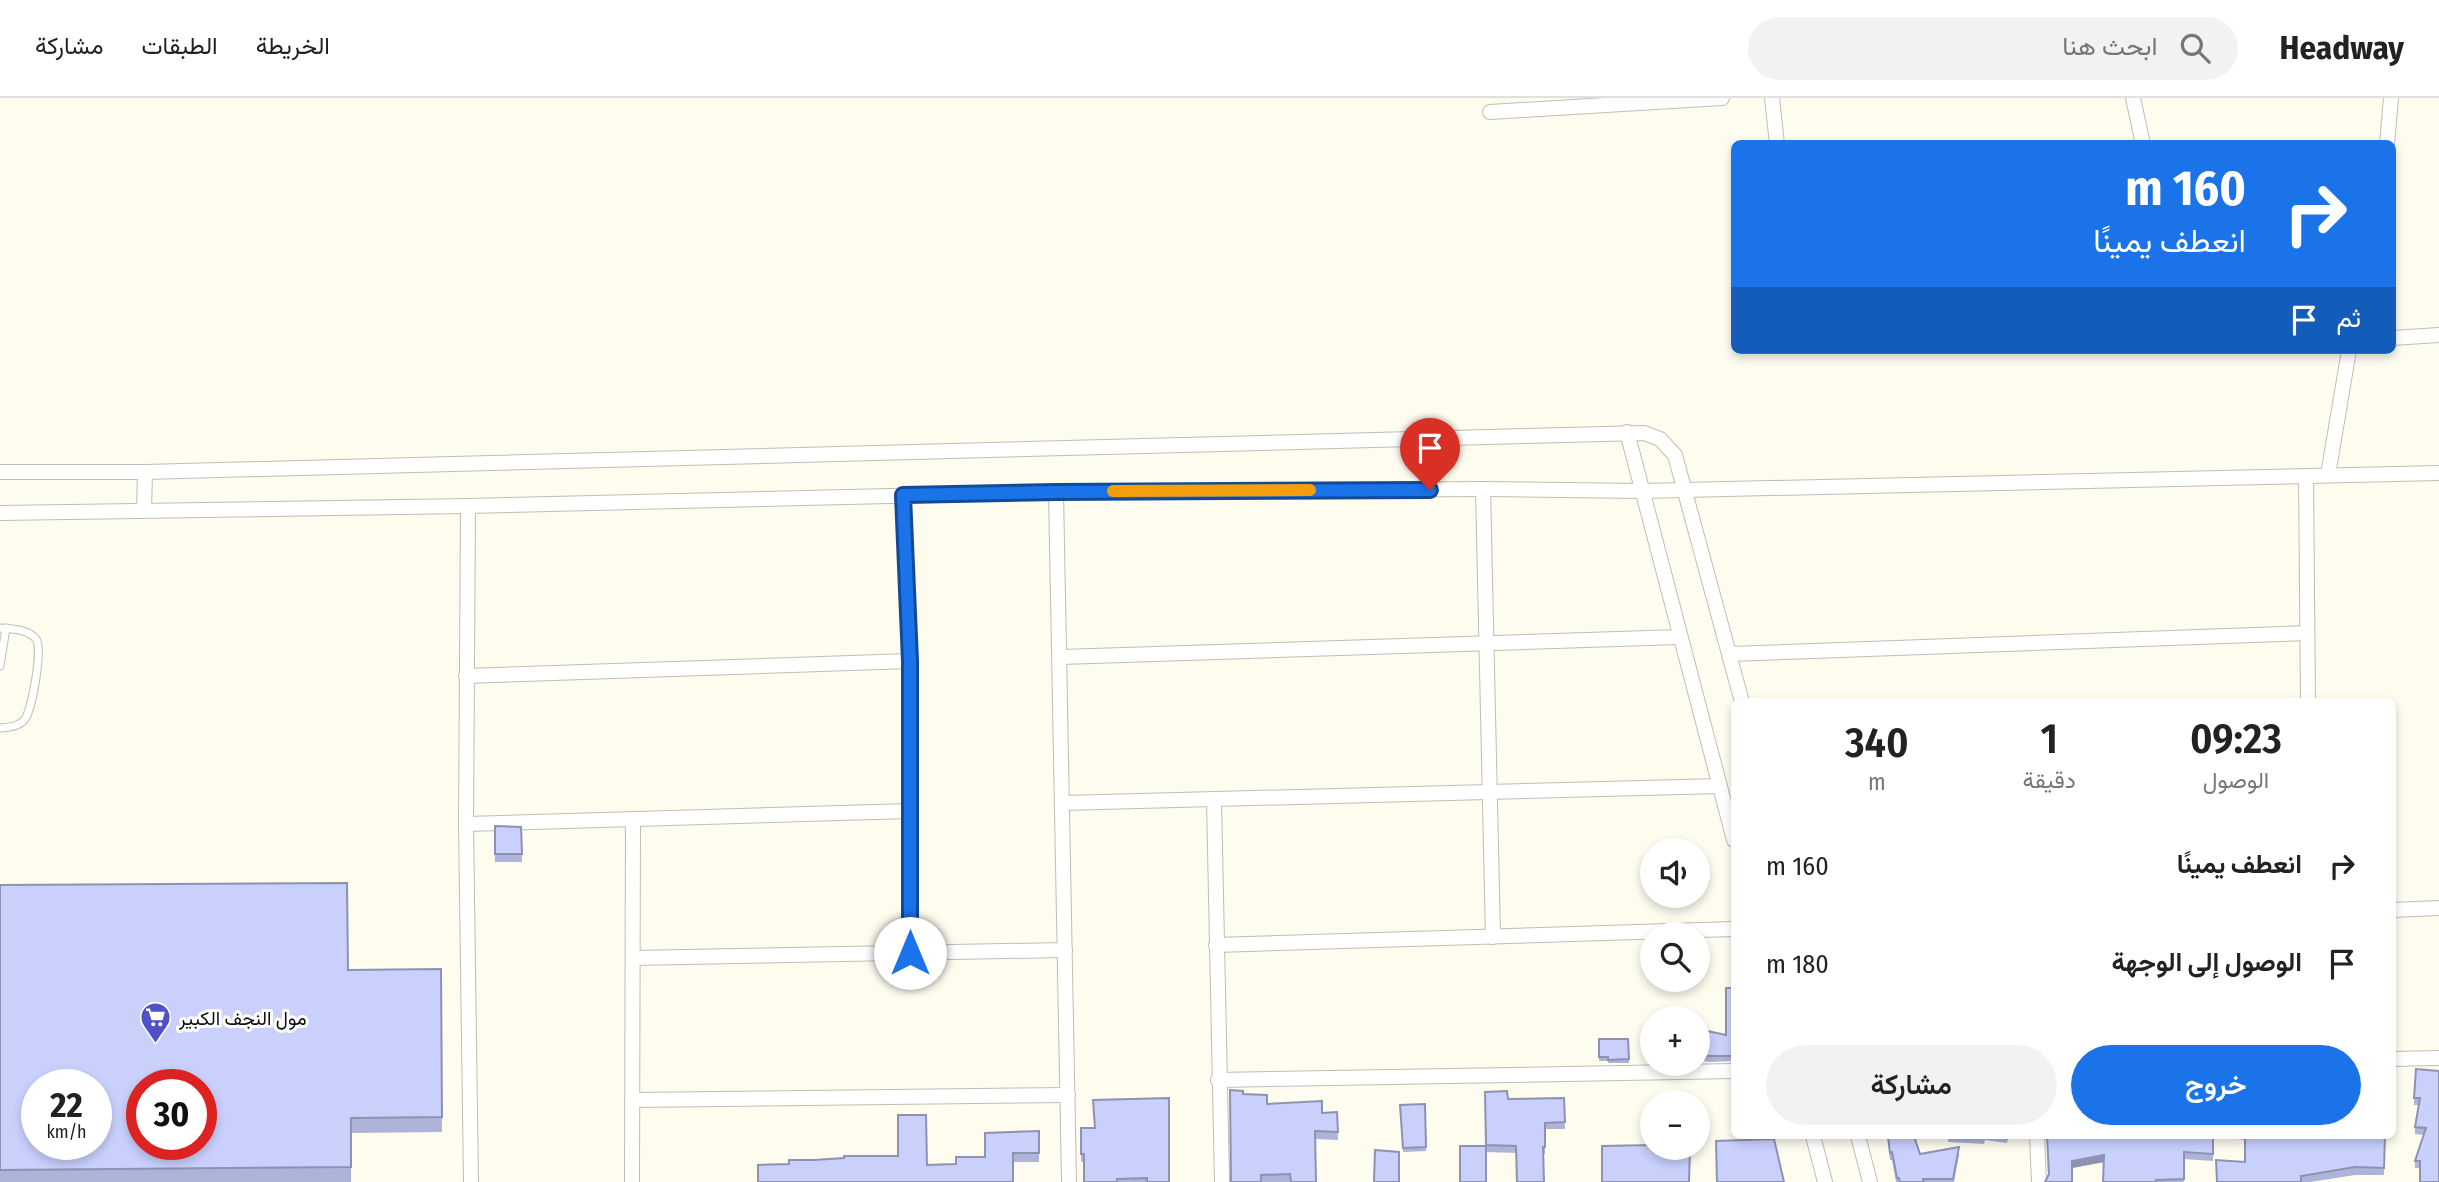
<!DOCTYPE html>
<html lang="ar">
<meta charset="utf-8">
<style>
:root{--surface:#fff;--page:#f2f2f2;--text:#222;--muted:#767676;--line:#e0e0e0;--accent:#1a73e8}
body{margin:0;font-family:"Fira Sans Condensed",Vazirmatn,sans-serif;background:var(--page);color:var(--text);direction:rtl;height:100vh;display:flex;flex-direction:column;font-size:26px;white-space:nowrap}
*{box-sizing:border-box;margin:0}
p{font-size:23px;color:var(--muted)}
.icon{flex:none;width:38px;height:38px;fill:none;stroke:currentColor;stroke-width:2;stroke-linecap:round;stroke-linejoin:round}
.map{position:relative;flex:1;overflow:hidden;direction:ltr}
.panel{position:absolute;left:1731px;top:600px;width:665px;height:441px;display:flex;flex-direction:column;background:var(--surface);border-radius:10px;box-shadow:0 4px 10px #0003;direction:rtl}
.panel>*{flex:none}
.hud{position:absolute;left:1731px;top:42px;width:665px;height:214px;border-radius:10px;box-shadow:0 4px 10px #0003;direction:rtl;background:#1a73e8;color:#fff;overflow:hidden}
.buttons{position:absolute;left:1640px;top:740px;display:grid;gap:14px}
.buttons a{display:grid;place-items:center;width:70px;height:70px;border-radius:50%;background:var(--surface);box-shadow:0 4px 10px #0003;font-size:35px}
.speed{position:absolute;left:21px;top:971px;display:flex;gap:14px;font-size:35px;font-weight:700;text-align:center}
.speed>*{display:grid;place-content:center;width:91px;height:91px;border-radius:50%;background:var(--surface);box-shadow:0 4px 10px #0003;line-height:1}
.speed small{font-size:18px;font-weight:400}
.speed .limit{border:10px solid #d22;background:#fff;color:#111}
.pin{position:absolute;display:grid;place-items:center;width:60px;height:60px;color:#fff;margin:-72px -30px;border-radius:50% 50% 50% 0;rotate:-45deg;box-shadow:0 0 7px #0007}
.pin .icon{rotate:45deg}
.me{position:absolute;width:77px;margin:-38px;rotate:0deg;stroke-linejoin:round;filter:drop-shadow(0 0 5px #0008)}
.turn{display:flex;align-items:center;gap:24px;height:147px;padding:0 35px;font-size:32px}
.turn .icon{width:91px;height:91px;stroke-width:2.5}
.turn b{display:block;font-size:49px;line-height:60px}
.then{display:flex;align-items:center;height:66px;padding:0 35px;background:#0003;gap:14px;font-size:26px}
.eta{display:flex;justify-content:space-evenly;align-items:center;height:119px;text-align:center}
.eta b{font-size:42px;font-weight:600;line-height:49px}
.button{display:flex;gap:14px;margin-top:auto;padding:14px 35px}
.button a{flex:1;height:80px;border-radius:42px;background:var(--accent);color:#fff;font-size:28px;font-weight:600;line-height:80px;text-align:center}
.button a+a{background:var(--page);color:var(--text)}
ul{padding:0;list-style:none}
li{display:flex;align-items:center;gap:21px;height:98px;padding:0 35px}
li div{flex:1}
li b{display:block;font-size:26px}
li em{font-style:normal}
header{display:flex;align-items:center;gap:42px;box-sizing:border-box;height:98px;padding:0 35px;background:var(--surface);border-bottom:2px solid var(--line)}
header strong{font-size:33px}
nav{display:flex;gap:38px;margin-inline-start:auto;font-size:24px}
.search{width:490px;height:63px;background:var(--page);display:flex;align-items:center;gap:18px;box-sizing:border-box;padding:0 24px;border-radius:38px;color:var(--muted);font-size:26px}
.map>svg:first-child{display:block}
</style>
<header>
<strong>Headway</strong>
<div class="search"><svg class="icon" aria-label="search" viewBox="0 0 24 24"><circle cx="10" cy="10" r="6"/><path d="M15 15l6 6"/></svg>ابحث هنا</div>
<nav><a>الخريطة</a><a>الطبقات</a><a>مشاركة</a></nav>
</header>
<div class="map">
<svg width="2439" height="1084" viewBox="0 0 2439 1084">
<rect width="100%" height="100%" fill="#fdfcef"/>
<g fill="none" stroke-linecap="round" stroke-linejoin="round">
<defs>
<g id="service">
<path d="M0 530C11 531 28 531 36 541 43 551 32 611 25 621 19 629 9 629 0 630"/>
<polyline points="0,568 6,530"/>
</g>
<g id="minor">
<polyline points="1772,0 1777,46"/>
<polyline points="2133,0 2143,46"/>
<polyline points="1490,14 1722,0"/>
<polyline points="2387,46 2391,0"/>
<polyline points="2392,240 2439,237"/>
<polyline points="1627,334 1734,742"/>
<polyline points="0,374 145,374 1644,335 1660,341 1675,357 1742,604"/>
<polyline points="2328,377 2349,252"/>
<polyline points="2306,378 2308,604"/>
<polyline points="1483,391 1493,839"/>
<polyline points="1056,394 1069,1084"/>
<polyline points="903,397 910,563 910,855"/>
<polyline points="468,408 466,726 471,1084"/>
<polyline points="144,413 145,374"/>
<polyline points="0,415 468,408 1056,394 1483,391 1641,393 2439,375"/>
<polyline points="1729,556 2307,535"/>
<polyline points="1061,559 1680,539"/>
<polyline points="466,578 910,563"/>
<polyline points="1214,702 1222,1084"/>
<polyline points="1063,705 1720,688"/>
<polyline points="466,726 910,713"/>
<polyline points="2392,812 2439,810"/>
<polyline points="1216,847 1734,831"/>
<polyline points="633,860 1065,852"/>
<polyline points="2392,961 2439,960"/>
<polyline points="1218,982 1734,973"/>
<polyline points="632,1002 1068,997"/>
<polyline points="1813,1038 1825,1084"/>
<polyline points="1858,1038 1870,1084"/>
<polyline points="2037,1038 2039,1084"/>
<polyline points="632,1084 633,721"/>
</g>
</defs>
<use href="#service" stroke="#bfbeb2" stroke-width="9"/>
<use href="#minor" stroke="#bfbeb2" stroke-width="16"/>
<use href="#service" stroke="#fff" stroke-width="7"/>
<use href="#minor" stroke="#fff" stroke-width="14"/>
</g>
<g fill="#adb3d9">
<polygon points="495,728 521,729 522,764 495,764"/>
<polygon points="0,787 348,872 441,871 442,1034 351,1035 351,1084 0,1084"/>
<polygon points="1734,890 1734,963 1710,964 1698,962 1698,931 1726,937"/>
<polygon points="1599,941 1628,941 1629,965 1608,965 1608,963 1599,963"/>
<polygon points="2439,973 2439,1084 2420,1070 2415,1070 2415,1063 2424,1037 2415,1036 2415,1029 2419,1007 2414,1007 2414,1000"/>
<polygon points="1485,994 1508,1001 1564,1000 1565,1031 1545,1031 1545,1056 1486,1054"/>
<polygon points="1243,996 1267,1006 1322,1015 1337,1014 1338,1042 1315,1041 1316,1084 1231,1084"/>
<polygon points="1425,1006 1426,1053 1403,1054 1400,1007"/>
<polygon points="1081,1030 1169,1084 1084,1084 1084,1063 1081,1064"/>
<polygon points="1039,1033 1039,1064 1013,1064 1013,1084 789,1066 956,1066 985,1059"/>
<polygon points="1887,1038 1914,1038 1920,1056 1959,1056 1954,1084 1896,1084 1892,1062 1890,1062"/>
<polygon points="1948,1038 2009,1038 2007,1045 1985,1042 1984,1046 1948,1044"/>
<polygon points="2047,1038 2213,1038 2213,1063 2184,1061 2184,1084 2103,1084 2104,1064 2072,1070 2048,1077"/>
<polygon points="2216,1038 2385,1038 2384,1077 2355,1077 2310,1084 2216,1084 2245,1064 2245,1042"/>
</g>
<g fill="#8d92b0">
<polygon points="1959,1049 1959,1056 1953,1084 1953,1081"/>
<polygon points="2104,1057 2104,1064 2072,1070 2072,1063"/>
</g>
<g fill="#c9d0fc" stroke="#8d92b0" stroke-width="2" fill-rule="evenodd">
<polygon points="495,728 521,729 522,756 495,756"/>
<path d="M347 785 348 872 441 871 442 1019 351 1020V1069L0 1072V787ZM37 987H96V1046H37ZM142 987H201V1046H142Z"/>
<polygon points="1726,890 1734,890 1734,958 1710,958 1698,957 1698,931 1726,937"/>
<polygon points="1599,941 1628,941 1629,961 1608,962 1608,959 1599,959"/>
<polygon points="2416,971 2439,973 2439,1084 2420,1084 2420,1063 2415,1063 2426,1030 2415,1029 2420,1000 2414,1000"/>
<polygon points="1230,992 1243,993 1243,996 1267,997 1267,1006 1322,1003 1322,1015 1337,1014 1338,1034 1315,1033 1316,1084 1291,1084 1290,1076 1261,1077 1261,1084 1231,1084"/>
<polygon points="1507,993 1508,1001 1564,1000 1565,1024 1545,1025 1545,1049 1543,1049 1544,1084 1517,1084 1516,1048 1486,1047 1485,994"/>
<polygon points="1675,998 1692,1001 1692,1004 1674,1004"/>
<polygon points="1169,1000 1169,1084 1147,1084 1147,1080 1117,1081 1117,1084 1084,1084 1084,1056 1081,1056 1081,1030 1095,1030 1093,1002"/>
<polygon points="1425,1006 1426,1049 1403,1050 1400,1007"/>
<polygon points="898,1017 926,1017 927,1067 956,1066 956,1059 985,1059 985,1035 1039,1033 1039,1055 1013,1055 1013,1084 758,1084 758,1067 789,1066 789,1062 814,1062 844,1060 844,1058 898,1058"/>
<polygon points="1888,1038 1914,1038 1920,1056 1959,1049 1953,1081 1923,1081 1924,1084 1900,1084 1899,1080 1897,1080 1892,1054 1890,1055"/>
<polygon points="2047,1038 2213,1038 2213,1056 2184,1054 2184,1081 2156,1082 2156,1084 2103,1084 2104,1057 2072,1063 2072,1084 2045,1084 2049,1076"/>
<polygon points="2245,1038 2385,1038 2384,1070 2355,1069 2301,1078 2301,1084 2217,1084 2216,1062 2245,1064"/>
<polygon points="1774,1041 1784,1084 1717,1084 1716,1043"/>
<polygon points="1652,1047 1652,1050 1690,1050 1689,1084 1602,1084 1602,1048"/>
<rect x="1460" y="1048" width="26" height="36"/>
<polygon points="1375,1052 1399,1054 1399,1084 1374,1084"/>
</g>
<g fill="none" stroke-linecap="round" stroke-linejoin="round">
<defs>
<polyline id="route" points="910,855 910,563 903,397 1056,394 1430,392"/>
</defs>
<use href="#route" stroke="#114b97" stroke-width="18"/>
<use href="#route" stroke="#1a73e8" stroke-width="12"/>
<polyline stroke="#f59e0b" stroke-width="12" points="1113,393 1310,392"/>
</g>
<defs>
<symbol id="supermarket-pin" viewBox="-11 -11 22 30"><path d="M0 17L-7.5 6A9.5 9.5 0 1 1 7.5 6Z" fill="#5151c7" stroke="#fff"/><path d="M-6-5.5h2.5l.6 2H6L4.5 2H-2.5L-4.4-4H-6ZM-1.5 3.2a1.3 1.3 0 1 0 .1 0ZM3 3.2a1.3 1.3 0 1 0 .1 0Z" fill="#fff"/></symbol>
</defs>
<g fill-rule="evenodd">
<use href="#supermarket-pin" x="138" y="902" width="35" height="47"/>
</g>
<g text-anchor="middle" stroke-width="6" stroke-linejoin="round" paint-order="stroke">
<g font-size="19" fill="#0e0e0a" stroke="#fff" text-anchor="start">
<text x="179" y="927">مول النجف الكبير</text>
</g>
</g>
</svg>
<div class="buttons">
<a><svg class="icon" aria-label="sound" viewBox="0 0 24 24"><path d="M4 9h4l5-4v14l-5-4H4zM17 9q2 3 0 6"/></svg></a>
<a><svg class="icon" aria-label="search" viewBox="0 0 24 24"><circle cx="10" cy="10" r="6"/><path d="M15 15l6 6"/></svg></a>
<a>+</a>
<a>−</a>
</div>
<div class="speed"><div>22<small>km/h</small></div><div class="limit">30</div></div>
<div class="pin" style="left:1430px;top:392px;background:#d93025"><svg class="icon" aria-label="arrive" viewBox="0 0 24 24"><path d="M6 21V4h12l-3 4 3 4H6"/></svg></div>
<svg class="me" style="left:910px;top:855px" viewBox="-20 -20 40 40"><circle r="19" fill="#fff"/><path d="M0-13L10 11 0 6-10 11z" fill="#1a73e8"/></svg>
<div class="hud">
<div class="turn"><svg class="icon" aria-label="right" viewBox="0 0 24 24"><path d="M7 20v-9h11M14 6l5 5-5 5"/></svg><div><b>160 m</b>انعطف يمينًا</div></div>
<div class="then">ثم<svg class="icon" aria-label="arrive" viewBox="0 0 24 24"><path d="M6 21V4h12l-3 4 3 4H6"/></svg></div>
</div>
<section class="panel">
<div class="eta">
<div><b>09:23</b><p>الوصول</p></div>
<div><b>1</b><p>دقيقة</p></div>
<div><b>340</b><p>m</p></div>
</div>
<ul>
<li><svg class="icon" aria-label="right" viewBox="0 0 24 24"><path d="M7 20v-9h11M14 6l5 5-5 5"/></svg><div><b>انعطف يمينًا</b></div><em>160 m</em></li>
<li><svg class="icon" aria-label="arrive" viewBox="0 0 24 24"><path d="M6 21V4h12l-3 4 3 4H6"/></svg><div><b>الوصول إلى الوجهة</b></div><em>180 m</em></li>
</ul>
<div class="button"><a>خروج</a><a>مشاركة</a></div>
</section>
</div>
